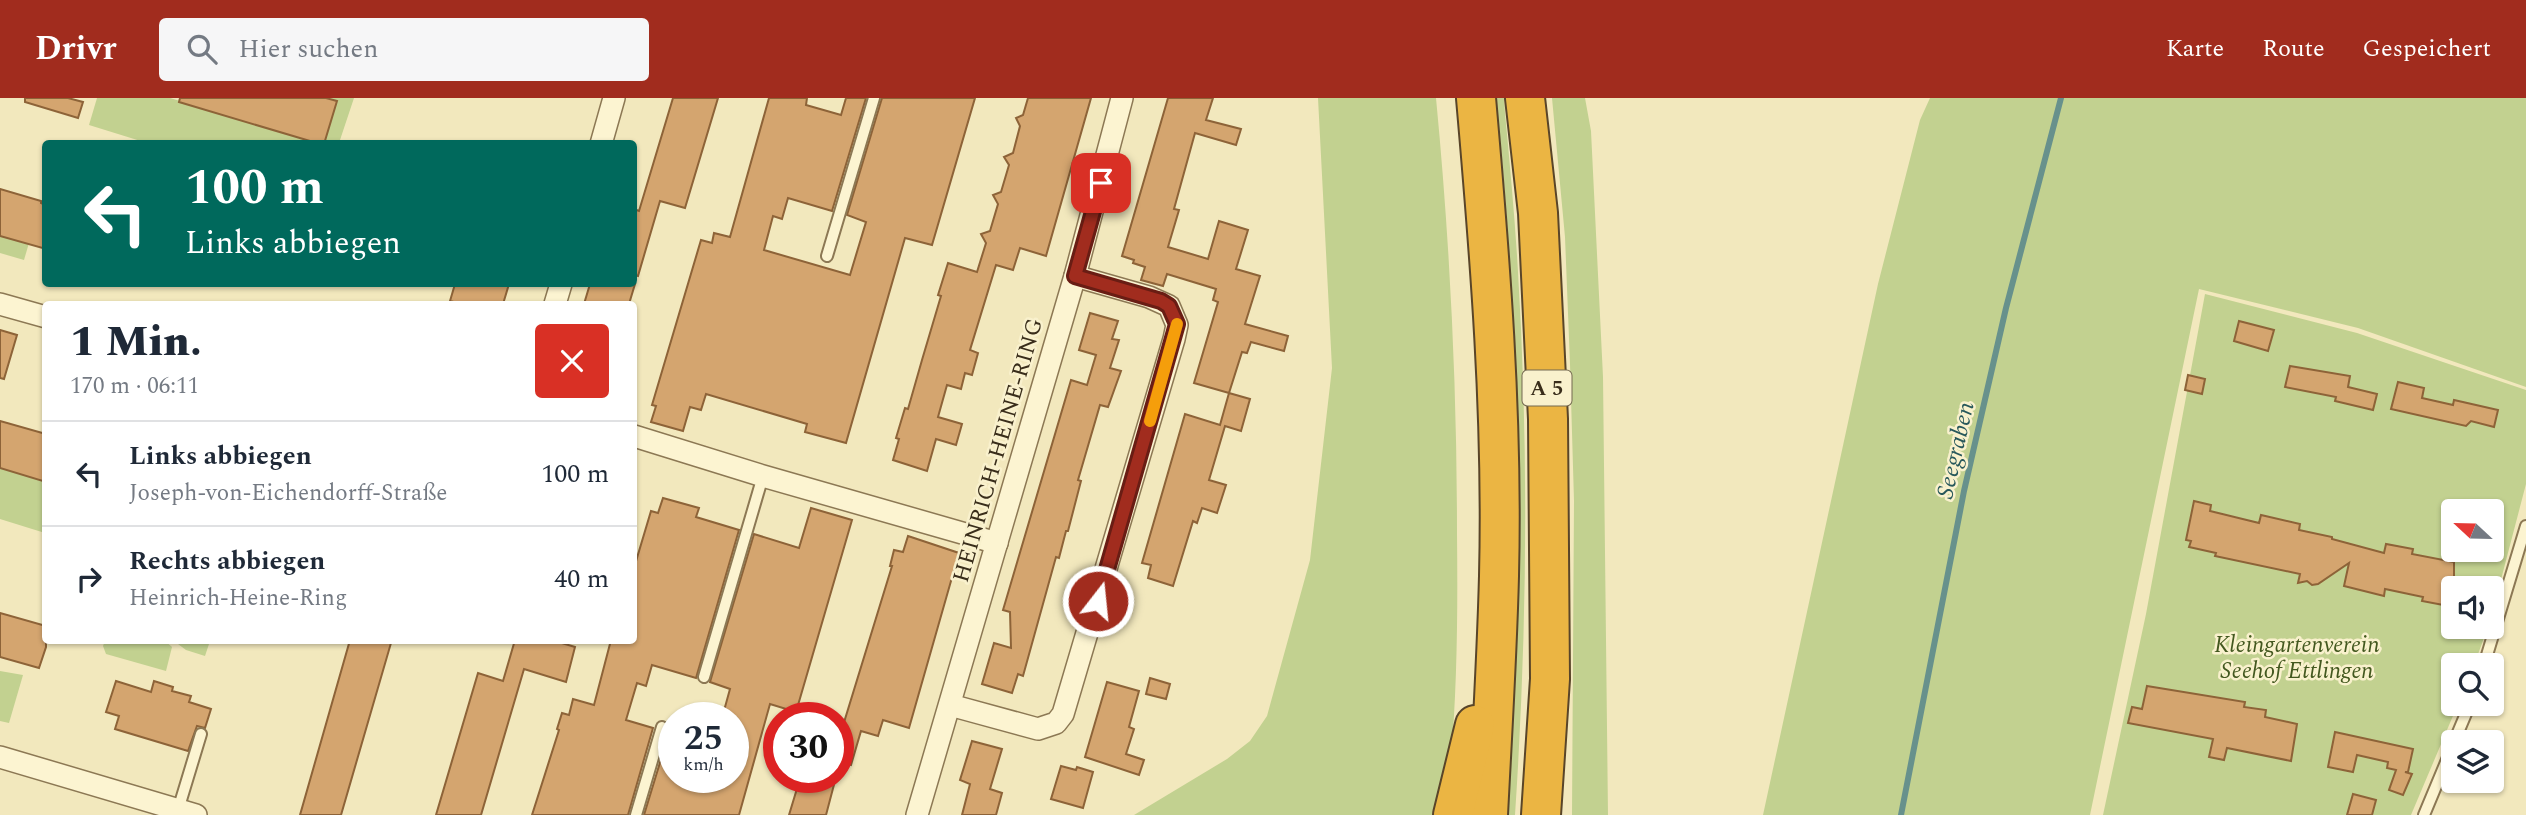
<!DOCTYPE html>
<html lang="de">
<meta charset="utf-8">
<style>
:root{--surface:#fff;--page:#f6f6f7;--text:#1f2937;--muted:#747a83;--line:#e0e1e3;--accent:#a12c1e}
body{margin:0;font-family:Spectral,serif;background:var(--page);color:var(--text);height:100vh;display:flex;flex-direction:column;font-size:26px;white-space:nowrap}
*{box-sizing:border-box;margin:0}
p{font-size:23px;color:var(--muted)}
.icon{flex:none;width:38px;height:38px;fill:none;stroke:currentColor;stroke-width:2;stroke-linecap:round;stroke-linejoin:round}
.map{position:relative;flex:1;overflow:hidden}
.details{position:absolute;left:42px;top:203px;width:595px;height:343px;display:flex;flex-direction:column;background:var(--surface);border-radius:7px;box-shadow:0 2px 5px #0004}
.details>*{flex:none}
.guide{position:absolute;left:42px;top:42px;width:595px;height:147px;border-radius:7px;box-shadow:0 2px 5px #0004;background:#00695c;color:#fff;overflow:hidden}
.needle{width:46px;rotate:292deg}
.controls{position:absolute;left:2441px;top:401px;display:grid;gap:14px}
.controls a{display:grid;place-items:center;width:63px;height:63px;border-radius:7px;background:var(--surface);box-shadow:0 2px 5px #0004;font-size:35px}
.speed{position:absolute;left:658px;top:604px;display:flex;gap:14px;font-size:35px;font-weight:700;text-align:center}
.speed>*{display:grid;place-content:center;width:91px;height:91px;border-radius:50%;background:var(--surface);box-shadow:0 2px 5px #0004;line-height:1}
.speed small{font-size:18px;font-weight:400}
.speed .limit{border:10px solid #d22;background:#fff;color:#111}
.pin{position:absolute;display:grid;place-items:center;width:60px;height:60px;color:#fff;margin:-30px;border-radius:14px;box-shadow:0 4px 10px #0006}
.me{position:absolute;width:77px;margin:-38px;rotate:16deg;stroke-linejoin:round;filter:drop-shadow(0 0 5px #0008)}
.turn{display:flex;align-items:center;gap:24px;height:147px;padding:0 28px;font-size:32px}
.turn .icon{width:91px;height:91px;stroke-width:2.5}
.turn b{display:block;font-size:49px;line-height:60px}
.round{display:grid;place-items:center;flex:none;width:74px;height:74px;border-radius:7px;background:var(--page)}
.summary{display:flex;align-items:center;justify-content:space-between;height:119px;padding:0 28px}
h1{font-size:42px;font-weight:800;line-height:52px}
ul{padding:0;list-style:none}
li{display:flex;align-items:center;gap:21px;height:105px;padding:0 28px;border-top:2px solid var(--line)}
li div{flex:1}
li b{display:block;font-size:26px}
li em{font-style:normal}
header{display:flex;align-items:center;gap:42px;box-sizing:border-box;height:98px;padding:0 35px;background:var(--accent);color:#fff}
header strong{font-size:33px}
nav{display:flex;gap:38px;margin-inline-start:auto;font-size:24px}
.search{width:490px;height:63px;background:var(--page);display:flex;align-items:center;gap:18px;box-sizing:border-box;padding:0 24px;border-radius:7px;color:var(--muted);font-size:26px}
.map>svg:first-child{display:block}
</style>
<header>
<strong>Drivr</strong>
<div class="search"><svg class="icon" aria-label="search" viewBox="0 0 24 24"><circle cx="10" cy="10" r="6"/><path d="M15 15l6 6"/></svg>Hier suchen</div>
<nav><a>Karte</a><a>Route</a><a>Gespeichert</a></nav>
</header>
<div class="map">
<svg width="2526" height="717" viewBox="0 0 2526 717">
<rect width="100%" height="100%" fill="#f2e8bd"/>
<g fill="#c2d190" fill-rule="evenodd">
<polygon points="97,0 170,0 320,45 147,45 89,27"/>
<polygon points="328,0 354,0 339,45 324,46 337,4"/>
<path d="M1318 0H1436C1450 145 1457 290 1457 436 1458 530 1457 624 1445 717H1134L1227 661 1250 643 1267 618 1310 462 1332 270Z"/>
<path d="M1496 0H1504L1505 15C1510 68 1515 121 1518 174 1529 354 1527 537 1515 717H1508C1523 479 1521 237 1496 0Z"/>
<polygon points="1552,0 1585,0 1591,33 1603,279 1608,717 1572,717 1574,403 1570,266 1565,139"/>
<polygon points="1930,0 2526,0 2526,289 2358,230 2199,191 2090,717 1763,717 1878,186 1920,22"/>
<polygon points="0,138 29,145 24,162 0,155"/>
<path d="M2205 196 2357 235 2526 292V386L2492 516V490H2454V528L2488 529 2474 567H2454V606H2458L2411 717H2103L2146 516ZM2454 413H2492V452H2454Z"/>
<polygon points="0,370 45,384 45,435 0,421"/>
<polygon points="164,542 172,549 166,573 106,556 103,548 105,543"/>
<polygon points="174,543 210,543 205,558 186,552"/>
<polygon points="0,573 23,577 9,625 0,623"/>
</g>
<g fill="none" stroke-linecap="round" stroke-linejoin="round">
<polyline stroke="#67918c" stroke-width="6" points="1901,717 1964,393 2006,210 2061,0"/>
</g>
<g fill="#d4a56f" stroke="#8d6338" stroke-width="2">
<polygon points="25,0 68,0 83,4 78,20 25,4"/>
<polygon points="180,0 326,0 337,3 324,46 320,46 179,4"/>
<polygon points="673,0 718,0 685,110 660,103 638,178 634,177 634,111 639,113"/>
<polygon points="769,0 807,0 806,7 841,17 846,0 866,0 832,113 788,100 782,121 773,118 764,152 850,177 866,124 847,117 882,0 975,0 932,147 905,140 846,345 805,334 807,326 706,296 701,312 690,309 683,333 651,324 656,308 652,307 701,142 712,145 714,135 730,139"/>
<polygon points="1028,0 1091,0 1046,158 1020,150 1013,172 996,167 970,252 978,255 972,277 965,275 961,291 947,287 938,319 962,326 956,347 936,341 927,373 893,362 899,341 896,340 905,310 908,311 922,262 941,198 938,197 948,165 977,174 986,145 981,136 990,133 998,106 993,97 1001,94 1009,67 1004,59 1013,55 1020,28 1016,20 1023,17"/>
<polygon points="1168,0 1213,0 1206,22 1241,31 1236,47 1195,35 1174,111 1179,112 1168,149 1208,161 1219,123 1248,132 1236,171 1260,178 1245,226 1288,238 1284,253 1251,244 1247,255 1242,254 1229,295 1194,285 1218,204 1213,202 1216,191 1167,176 1163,188 1141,182 1145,169 1133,165 1134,162 1122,158"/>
<polygon points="0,91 41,103 41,105 46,107 46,151 0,138"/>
<polygon points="455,186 509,186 503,206 461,206 450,203"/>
<polygon points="590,186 635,186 629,206 584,206"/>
<polygon points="1090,215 1118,223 1112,241 1119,242 1110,270 1121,273 1108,309 1100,307 1078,382 1081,383 1068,433 1066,433 1059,460 1056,459 1023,578 1018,576 1012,595 982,586 994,545 1011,550 1010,514 1003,512 1071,282 1087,287 1096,257 1079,252"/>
<polygon points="2239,223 2274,232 2268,253 2234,243"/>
<polygon points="0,232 17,237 4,281 0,280"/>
<polygon points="2290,268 2350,278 2348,289 2377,296 2373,312 2335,303 2336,299 2285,289"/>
<polygon points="2188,277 2205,281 2202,296 2185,292"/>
<polygon points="2398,284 2424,290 2422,300 2453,307 2454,302 2498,312 2494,329 2471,323 2466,328 2391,311"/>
<polygon points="1229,295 1250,301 1241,333 1225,328 1209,382 1226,387 1217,415 1202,410 1197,425 1193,423 1173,488 1148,480 1151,467 1142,465 1185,316 1220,327"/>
<polygon points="0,323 46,336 46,384 0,370"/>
<polygon points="663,400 699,410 696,419 739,432 696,580 652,567 646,588 637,585 626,622 653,630 628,717 532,717 559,632 557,631 562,615 569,617 573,601 594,607 611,542 634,542 634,470 651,413 658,415"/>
<polygon points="2194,403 2211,407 2210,413 2259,425 2261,417 2300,426 2299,432 2332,439 2332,441 2384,455 2386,446 2413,451 2412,456 2454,464 2454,509 2422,503 2423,499 2385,491 2384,498 2344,488 2349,465 2318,486 2312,487 2307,483 2298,485 2300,476 2215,458 2216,455 2189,449 2191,443 2186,442"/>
<polygon points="811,410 852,422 796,614 770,606 739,717 644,717 669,635 674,636 674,679 733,679 733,620 722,620 730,591 710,584 754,436 799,450"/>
<polygon points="908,438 959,455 909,630 883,622 878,638 861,633 851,667 838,663 838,644 892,468 890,468 894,452 903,454"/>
<polygon points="0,515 46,528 46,549 39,570 0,559"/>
<polygon points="350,542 382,542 391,545 341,717 300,717"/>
<polygon points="515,542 552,542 575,549 566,584 524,571 481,717 436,717 478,575 503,583"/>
<polygon points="1150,580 1170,586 1166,601 1146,596"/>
<polygon points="116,583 151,594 154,583 173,589 172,593 191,598 189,604 211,611 205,630 197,628 188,653 115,631 119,618 106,614"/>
<polygon points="1107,584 1139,593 1129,629 1134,631 1126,656 1144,662 1139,677 1085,659"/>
<polygon points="2147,588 2245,604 2244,609 2266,612 2265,619 2297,626 2291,663 2227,650 2224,662 2209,659 2213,641 2128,625 2132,609 2142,611"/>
<polygon points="2335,634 2413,651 2408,674 2405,674 2412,676 2403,697 2389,692 2396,672 2387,670 2388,664 2357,657 2353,674 2328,669"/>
<polygon points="972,643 1002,651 990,691 1002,695 996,717 962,717 970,686 960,682"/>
<polygon points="1061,668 1076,672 1077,669 1093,674 1083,710 1051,701"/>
<polygon points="802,679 836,679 826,717 789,717 799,684 801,685"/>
<polygon points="2353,696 2376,702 2372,717 2347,717"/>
</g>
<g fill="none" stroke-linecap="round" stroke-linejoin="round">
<defs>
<g id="service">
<polyline points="827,158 874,0"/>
<polyline points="2484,567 2526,428"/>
<polyline points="704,579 763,378"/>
<polyline points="2454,644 2470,606"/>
<polyline points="178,712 201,636"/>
<polyline points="636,717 662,629"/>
<polyline points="2424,717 2454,645"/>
</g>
<g id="minor">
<polyline points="601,46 614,0"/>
<polyline points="0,206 46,219"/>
<polyline points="555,206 561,186"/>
<polyline points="634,338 763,378 997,445"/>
<polyline points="950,607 1038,631 1056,625 1063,616 1174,241 1177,227 1169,208 1149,199 1075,178"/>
<polyline points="0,659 196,717"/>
<polyline points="917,717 1075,178 1122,0"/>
</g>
<g id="motorway">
<path d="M1476 0C1490 159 1503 319 1499 478 1497 558 1492 637 1488 717"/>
<polyline points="1525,0 1538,115 1548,321 1550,581 1541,717"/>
<polyline points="1453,717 1475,627"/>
</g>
</defs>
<use href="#service" stroke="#8c7854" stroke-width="14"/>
<use href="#minor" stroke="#8c7854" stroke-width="24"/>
<use href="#motorway" stroke="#594529" stroke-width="42"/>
<use href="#service" stroke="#fcf4d1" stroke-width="10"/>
<use href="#minor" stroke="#fcf4d1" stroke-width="21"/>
<use href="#motorway" stroke="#ebb543" stroke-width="38"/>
</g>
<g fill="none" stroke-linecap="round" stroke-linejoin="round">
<defs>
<polyline id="route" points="1098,503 1177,226 1169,208 1161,203 1075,178 1101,85"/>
</defs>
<use href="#route" stroke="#691d14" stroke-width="18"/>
<use href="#route" stroke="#a12c1e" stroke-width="12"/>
<polyline stroke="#f59e0b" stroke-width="12" points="1150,323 1177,226"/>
</g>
<g text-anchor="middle" stroke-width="5" stroke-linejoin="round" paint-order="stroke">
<rect fill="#f9f1cd" stroke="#736850" stroke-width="2" x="1522.5" y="272.5" width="49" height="35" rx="5"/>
<g font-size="21" font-weight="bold" fill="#392d1a">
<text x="1547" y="297">A 5</text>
</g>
<g font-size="23" fill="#392d1a" stroke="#f9f1cd">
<text transform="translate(997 352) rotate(-74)" y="8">HEINRICH-HEINE-RING</text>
</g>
<g font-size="23" font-style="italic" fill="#43581f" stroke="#f9f1cd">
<text x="2297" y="554">Kleingartenverein<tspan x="2297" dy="26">Seehof Ettlingen</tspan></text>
</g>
<g font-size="24" font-style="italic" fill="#28585b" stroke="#f9f1cd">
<text transform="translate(1955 352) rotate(-77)" y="8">Seegraben</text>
</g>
</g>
</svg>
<div class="controls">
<a><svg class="needle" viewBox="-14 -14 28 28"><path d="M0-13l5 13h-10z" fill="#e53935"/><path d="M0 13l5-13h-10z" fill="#747a83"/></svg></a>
<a><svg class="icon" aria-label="sound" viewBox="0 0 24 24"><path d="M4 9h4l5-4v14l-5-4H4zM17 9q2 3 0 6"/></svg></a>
<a><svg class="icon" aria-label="search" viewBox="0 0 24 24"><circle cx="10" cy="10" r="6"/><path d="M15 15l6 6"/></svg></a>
<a><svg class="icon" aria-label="layers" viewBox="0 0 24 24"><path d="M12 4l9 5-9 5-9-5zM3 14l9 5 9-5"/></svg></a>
</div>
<div class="speed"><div>25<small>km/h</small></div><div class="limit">30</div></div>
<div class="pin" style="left:1101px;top:85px;background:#d93025"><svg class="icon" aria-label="arrive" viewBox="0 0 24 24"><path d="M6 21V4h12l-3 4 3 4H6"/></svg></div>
<svg class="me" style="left:1098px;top:503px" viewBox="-20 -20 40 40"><circle r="17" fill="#a12c1e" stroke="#fff" stroke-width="3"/><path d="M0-11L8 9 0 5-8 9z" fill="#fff"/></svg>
<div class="guide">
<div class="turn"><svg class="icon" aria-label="left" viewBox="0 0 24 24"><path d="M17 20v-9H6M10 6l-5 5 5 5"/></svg><div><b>100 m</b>Links abbiegen</div></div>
</div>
<section class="details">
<div class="summary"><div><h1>1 Min.</h1><p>170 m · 06:11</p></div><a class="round" style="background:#d93025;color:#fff"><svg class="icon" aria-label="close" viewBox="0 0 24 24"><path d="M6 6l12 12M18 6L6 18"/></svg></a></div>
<ul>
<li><svg class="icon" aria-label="left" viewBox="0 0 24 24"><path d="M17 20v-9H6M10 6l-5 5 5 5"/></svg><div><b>Links abbiegen</b><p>Joseph-von-Eichendorff-Straße</p></div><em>100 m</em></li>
<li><svg class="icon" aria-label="right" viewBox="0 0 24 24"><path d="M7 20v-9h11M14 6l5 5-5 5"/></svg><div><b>Rechts abbiegen</b><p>Heinrich-Heine-Ring</p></div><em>40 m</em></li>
</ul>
</section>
</div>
